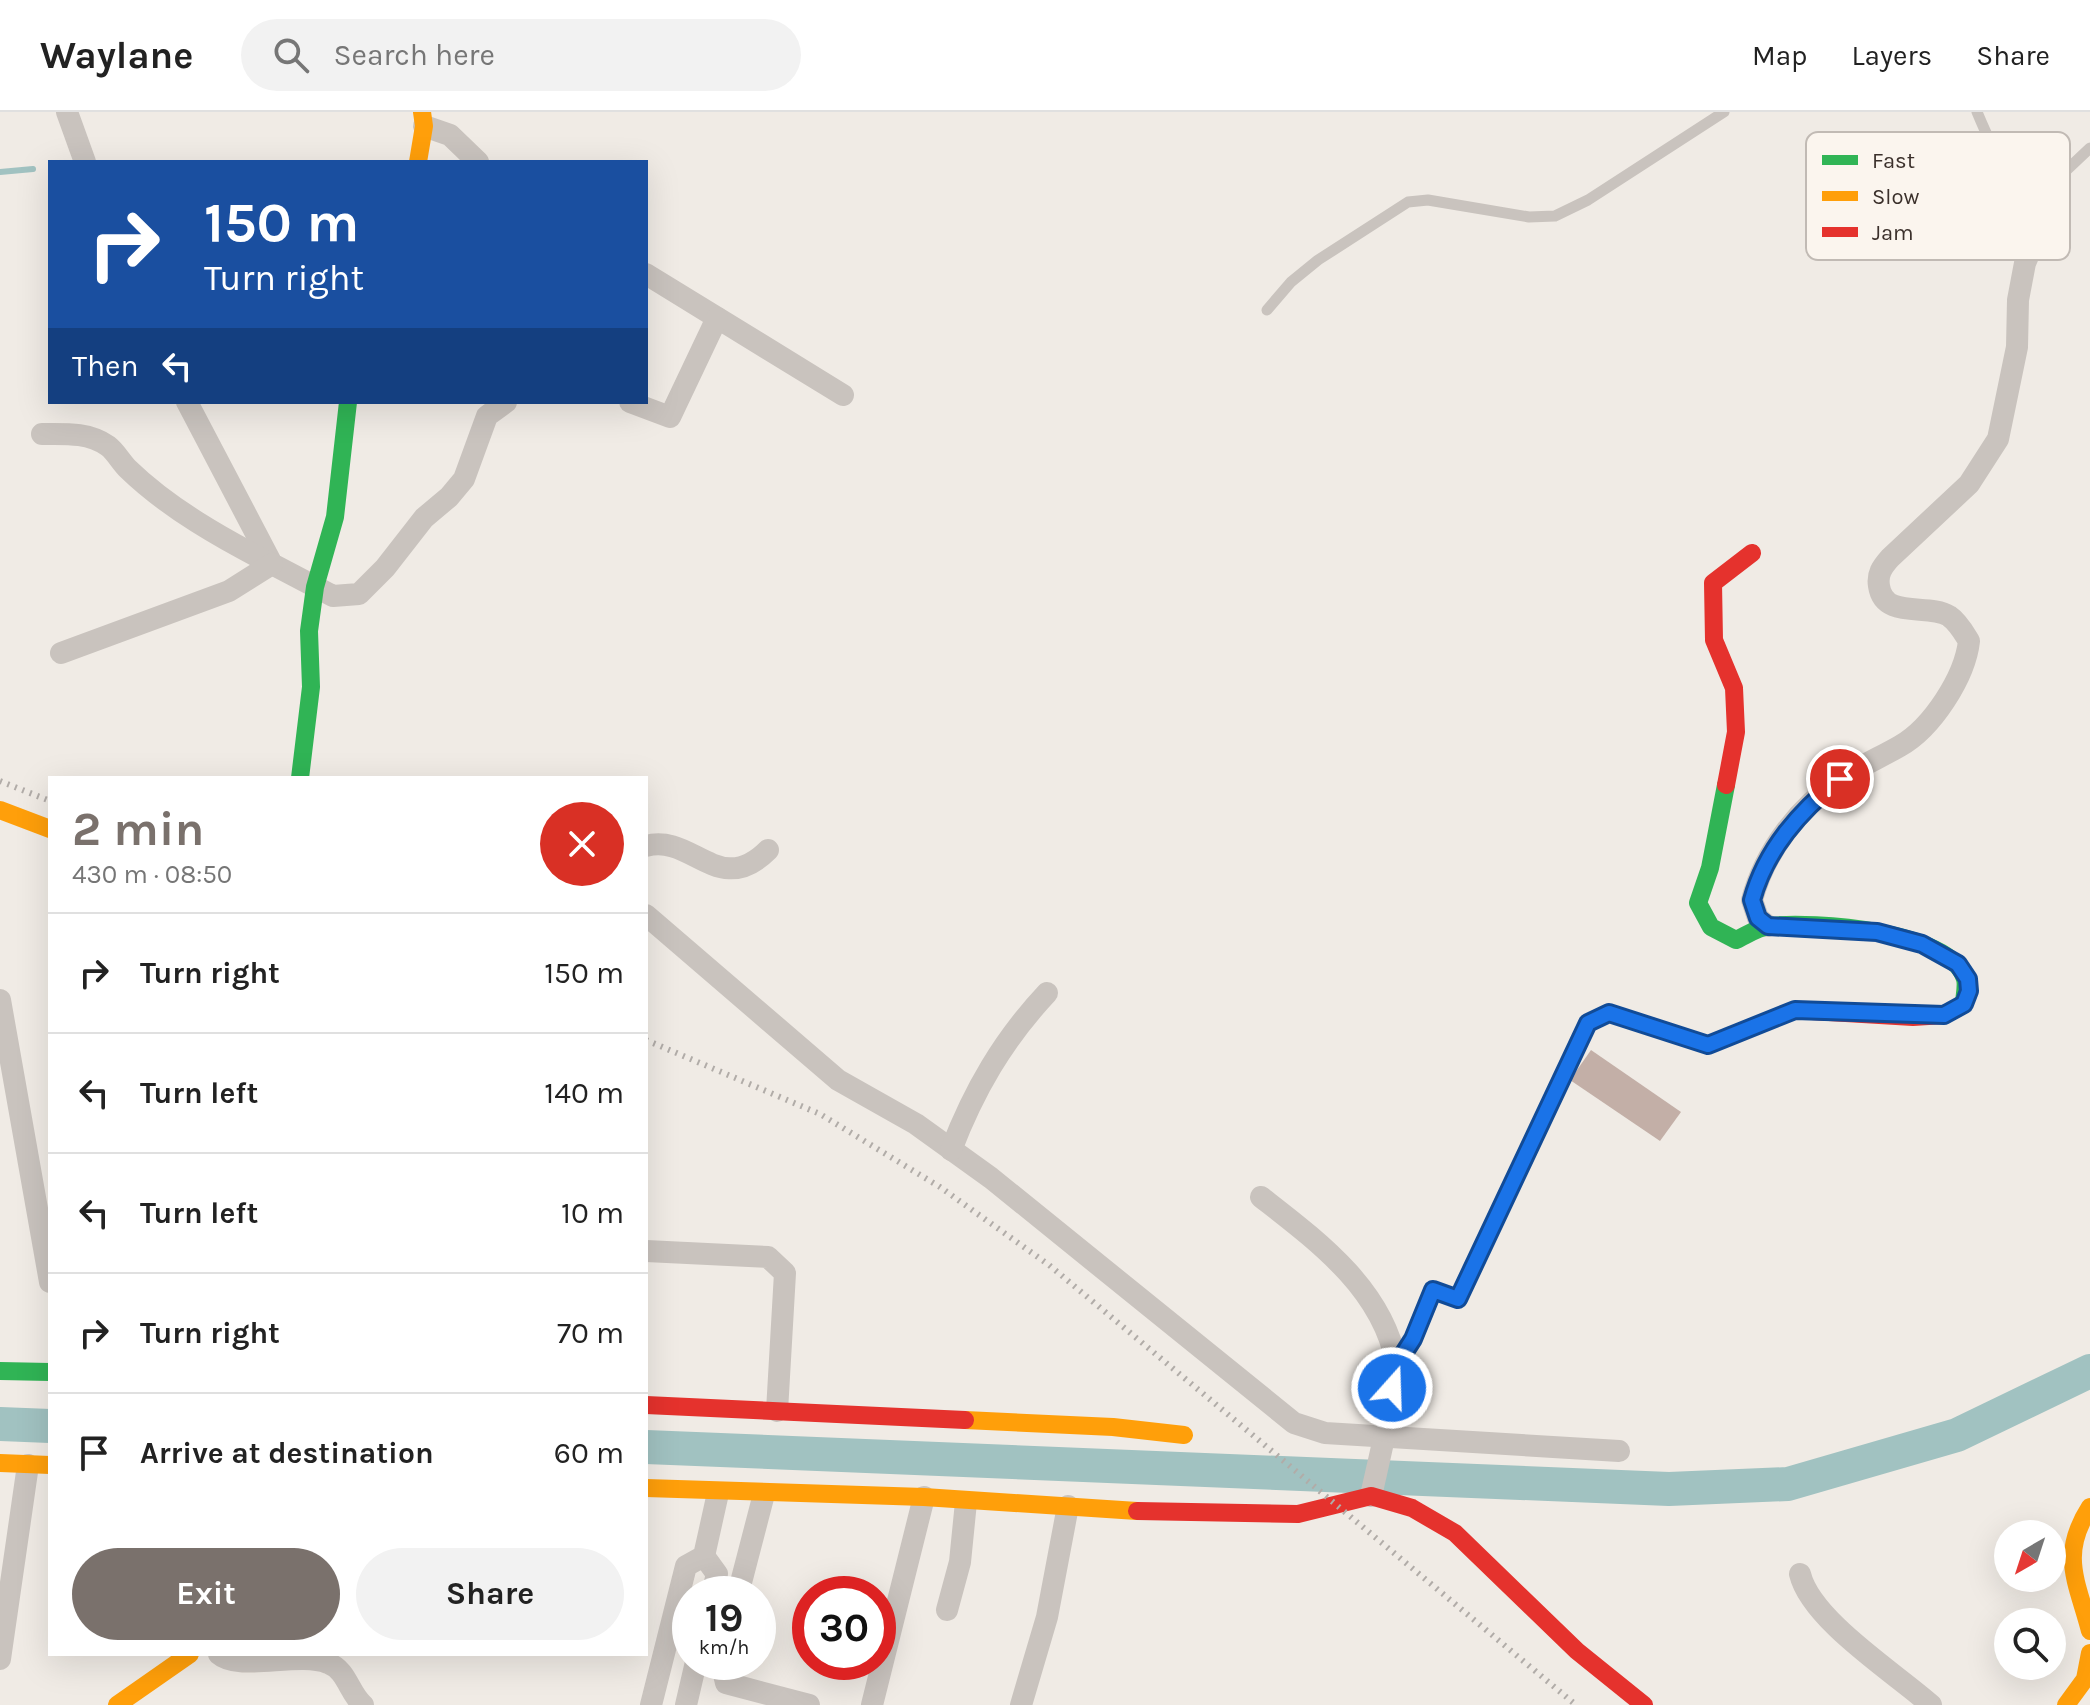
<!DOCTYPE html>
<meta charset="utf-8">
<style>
:root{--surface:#fff;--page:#f2f2f2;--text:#222;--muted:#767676;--line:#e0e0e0;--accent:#7a716c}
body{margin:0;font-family:Karla,sans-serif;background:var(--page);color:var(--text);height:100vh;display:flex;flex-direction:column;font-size:30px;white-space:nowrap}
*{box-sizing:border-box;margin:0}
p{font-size:26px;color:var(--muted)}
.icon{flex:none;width:44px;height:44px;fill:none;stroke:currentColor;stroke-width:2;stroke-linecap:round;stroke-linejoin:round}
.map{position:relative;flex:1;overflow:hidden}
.details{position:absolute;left:48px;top:664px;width:600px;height:880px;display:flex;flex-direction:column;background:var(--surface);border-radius:0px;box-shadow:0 8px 32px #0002}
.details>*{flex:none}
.hud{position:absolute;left:48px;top:48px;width:600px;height:244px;border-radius:0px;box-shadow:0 8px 32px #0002;background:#1a4fa0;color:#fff;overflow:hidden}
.needle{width:52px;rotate:219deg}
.controls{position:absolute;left:1994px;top:1408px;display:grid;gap:16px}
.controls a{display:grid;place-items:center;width:72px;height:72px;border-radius:50%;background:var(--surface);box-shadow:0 8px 32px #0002;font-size:40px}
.speed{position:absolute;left:672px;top:1464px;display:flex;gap:16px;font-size:40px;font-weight:700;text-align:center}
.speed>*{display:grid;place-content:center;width:104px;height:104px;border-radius:50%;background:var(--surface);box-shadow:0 8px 32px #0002;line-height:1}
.speed small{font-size:20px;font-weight:400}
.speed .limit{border:12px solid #d22;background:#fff;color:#111}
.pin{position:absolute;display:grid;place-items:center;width:68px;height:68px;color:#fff;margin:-34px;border:4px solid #fff;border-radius:50%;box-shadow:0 2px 8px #0007}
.me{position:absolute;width:88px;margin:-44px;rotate:20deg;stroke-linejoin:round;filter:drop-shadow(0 0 6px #0008)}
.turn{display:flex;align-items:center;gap:28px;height:168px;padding:0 24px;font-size:36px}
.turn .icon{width:104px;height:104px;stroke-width:2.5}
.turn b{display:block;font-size:56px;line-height:68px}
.then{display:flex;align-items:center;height:76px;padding:0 24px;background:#0003;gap:16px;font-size:30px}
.round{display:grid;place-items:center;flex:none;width:84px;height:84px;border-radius:42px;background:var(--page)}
.headline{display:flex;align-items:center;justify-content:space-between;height:136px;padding:0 24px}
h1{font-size:48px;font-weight:700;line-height:60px;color:var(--accent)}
.action{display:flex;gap:16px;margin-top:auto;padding:16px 24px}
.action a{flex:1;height:92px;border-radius:48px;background:var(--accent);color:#fff;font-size:32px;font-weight:700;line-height:92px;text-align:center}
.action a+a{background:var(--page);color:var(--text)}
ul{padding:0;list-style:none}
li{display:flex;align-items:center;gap:24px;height:120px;padding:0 24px;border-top:2px solid var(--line)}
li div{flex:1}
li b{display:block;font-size:30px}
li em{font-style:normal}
header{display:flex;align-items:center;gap:48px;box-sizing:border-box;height:112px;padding:0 40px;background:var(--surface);border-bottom:2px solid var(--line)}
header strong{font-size:38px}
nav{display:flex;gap:44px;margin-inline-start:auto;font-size:28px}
.search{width:560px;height:72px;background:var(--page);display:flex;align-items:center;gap:20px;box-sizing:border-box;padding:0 28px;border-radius:44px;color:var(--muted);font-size:30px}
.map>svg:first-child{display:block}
</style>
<header>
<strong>Waylane</strong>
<div class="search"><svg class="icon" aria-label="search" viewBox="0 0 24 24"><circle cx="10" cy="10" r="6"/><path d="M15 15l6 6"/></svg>Search here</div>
<nav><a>Map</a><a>Layers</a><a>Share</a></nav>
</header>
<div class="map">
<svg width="2090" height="1593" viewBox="0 0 2090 1593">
<rect width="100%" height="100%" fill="#f0ebe5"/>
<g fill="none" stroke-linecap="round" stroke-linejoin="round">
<polyline stroke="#a1c2c1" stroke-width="6" points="0,60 33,57"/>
<g stroke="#a1c2c1" stroke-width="34">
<polyline points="0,1312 50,1314"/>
<polyline points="646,1335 1669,1377 1788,1372 1957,1323 2090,1259"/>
</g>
</g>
<polygon fill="#c3afa7" points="1591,938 1681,1000 1660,1029 1570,968"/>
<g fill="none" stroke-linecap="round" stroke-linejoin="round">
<g stroke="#c9c3be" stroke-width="11">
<path d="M1977 0C1992 36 2004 64 2037 86L2090 36"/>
<polyline points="1267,198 1291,170 1318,148 1408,90 1428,88 1529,105 1555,104 1588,88 1724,0"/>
</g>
<g stroke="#c9c3be" stroke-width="22">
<polyline points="67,0 85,50"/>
<polyline points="424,14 450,23 478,50"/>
<polyline points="646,162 843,283"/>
<polyline points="187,290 272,452 333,484 359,482 385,456 424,406 449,385 464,367 487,304 506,290"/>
<polyline points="630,290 670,305 717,206"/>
<path d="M42 322C64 322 88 320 108 334 115 339 121 350 128 357 168 396 223 427 272 452"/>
<polyline points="61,541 229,479 272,452"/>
<path d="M646 734C692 721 719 787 768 738"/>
<polyline points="646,803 838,968 916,1012 991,1066 1294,1311 1325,1321 1619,1339"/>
<path d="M1768 814 1758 806 1752 788C1765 739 1799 695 1841 667 1860 654 1881 645 1900 634 1932 616 1965 565 1969 529 1964 521 1958 510 1949 504 1928 491 1884 508 1879 474 1877 462 1882 455 1890 446L1969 372 1998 327 2017 235 2018 188 2025 151 2035 128 2037 86"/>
<polyline points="0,888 50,1170"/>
<path d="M951 1038C974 978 1003 928 1047 881"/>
<path d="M1261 1085C1316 1128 1382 1176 1396 1250 1399 1267 1376 1360 1371 1384"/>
<polyline points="646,1139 768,1145 785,1161 777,1299"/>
<polyline points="704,1444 717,1462 712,1482"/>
<path d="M1800 1462C1811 1508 1895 1561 1931 1593"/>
<polyline points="738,1482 764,1382"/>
<polyline points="947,1498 960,1450 966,1390"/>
<path d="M219 1542C239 1560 299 1539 328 1551 347 1558 349 1581 363 1593"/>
<polyline points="0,1547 28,1353"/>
<polyline points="721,1550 726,1571 809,1593"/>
<polyline points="651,1593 686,1454 704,1444 718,1381"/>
<polyline points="686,1593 696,1550"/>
<polyline points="872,1593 924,1385"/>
<polyline points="1021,1593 1047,1505 1068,1394"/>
</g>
<g stroke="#30b455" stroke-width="18">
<polyline points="300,666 311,575 309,519 315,475 335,405 348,290"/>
<path d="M1726 673 1710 756 1698 791 1711 815 1736 828C1747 823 1758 815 1770 814 1812 809 1951 818 1965 867 1967 874 1964 885 1964 892L1961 894"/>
<polyline points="0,1259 50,1260"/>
</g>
<g stroke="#ff9f0a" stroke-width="18">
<polyline points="418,50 424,14 422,0"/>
<polyline points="0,698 50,717"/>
<polyline points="1397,1252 1413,1227 1433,1178 1458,1187 1588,911 1609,901 1644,912"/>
<polyline points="965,1308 1113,1315 1184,1323"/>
<polyline points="0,1351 50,1353"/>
<polyline points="646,1376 924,1385 1137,1399"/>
<path d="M2090 1395C2059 1443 2077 1469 2090 1519"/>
<polyline points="117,1593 190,1542"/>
<polyline points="2066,1593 2085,1567 2090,1541"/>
</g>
<g stroke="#e5322d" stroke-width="18">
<polyline points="1726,673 1736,620 1734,576 1714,528 1713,471 1752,441"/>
<polyline points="1644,912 1708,933 1795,898 1913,905 1944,903 1961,894"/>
<polyline points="646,1293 965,1308"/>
<polyline points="1137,1399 1298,1402 1371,1384 1412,1396 1455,1421 1577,1539 1644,1593"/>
</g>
<g stroke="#b1aca8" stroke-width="6" stroke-dasharray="2 6" stroke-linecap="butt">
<polyline points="0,669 50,689"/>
<polyline points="646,928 820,1002 940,1075 1049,1153 1576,1593"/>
</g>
</g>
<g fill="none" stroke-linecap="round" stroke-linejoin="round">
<defs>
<path id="route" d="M1392 1276 1397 1252 1413 1227 1433 1178 1458 1187 1588 911 1609 901 1708 933 1795 898 1944 903 1964 892 1969 879 1968 867 1958 852 1922 832 1877 820 1768 814 1758 806 1752 788C1766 737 1800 699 1840 667"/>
</defs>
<use href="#route" stroke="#114b97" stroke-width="20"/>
<use href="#route" stroke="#1a73e8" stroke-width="14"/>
</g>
<rect x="1806" y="20" width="264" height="128" rx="12" fill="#fbf5ee" stroke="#c1bab4" stroke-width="2"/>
<rect x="1822" y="43" width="36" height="10" fill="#30b455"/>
<rect x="1822" y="79" width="36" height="10" fill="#ff9f0a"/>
<rect x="1822" y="115" width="36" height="10" fill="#e5322d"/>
<g font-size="22" fill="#3b302b">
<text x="1872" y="56">Fast</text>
<text x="1872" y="92">Slow</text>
<text x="1872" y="128">Jam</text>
</g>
</svg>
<div class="controls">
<a><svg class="needle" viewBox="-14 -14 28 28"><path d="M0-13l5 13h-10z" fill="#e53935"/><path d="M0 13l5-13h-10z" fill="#767676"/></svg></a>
<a><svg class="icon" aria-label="search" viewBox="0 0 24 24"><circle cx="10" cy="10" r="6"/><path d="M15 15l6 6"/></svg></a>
</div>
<div class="speed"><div>19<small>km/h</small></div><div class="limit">30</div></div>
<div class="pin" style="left:1840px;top:667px;background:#d93025"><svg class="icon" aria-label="arrive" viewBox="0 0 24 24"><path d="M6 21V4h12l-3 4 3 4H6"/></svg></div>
<svg class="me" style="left:1392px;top:1276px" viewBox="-20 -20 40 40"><circle r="17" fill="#1a73e8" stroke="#fff" stroke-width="3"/><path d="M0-11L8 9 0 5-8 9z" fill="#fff"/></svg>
<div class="hud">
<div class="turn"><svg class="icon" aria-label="right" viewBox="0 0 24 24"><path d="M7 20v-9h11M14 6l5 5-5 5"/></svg><div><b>150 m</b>Turn right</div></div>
<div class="then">Then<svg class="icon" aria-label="left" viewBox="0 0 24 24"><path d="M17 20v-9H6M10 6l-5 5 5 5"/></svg></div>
</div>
<section class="details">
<div class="headline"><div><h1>2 min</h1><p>430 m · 08:50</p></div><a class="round" style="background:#d93025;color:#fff"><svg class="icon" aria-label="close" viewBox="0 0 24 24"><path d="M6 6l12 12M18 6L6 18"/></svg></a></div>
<ul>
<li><svg class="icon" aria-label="right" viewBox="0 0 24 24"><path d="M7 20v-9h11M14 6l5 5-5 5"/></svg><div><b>Turn right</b></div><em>150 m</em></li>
<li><svg class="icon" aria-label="left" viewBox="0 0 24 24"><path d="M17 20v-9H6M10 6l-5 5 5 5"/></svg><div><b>Turn left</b></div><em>140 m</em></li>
<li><svg class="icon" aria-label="left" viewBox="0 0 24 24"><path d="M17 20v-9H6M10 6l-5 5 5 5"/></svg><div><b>Turn left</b></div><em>10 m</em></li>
<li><svg class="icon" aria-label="right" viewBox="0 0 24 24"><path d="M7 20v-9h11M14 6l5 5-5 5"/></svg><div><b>Turn right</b></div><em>70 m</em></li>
<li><svg class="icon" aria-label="arrive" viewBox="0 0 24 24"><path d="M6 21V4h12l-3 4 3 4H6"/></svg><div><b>Arrive at destination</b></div><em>60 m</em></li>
</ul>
<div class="action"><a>Exit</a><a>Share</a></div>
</section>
</div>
